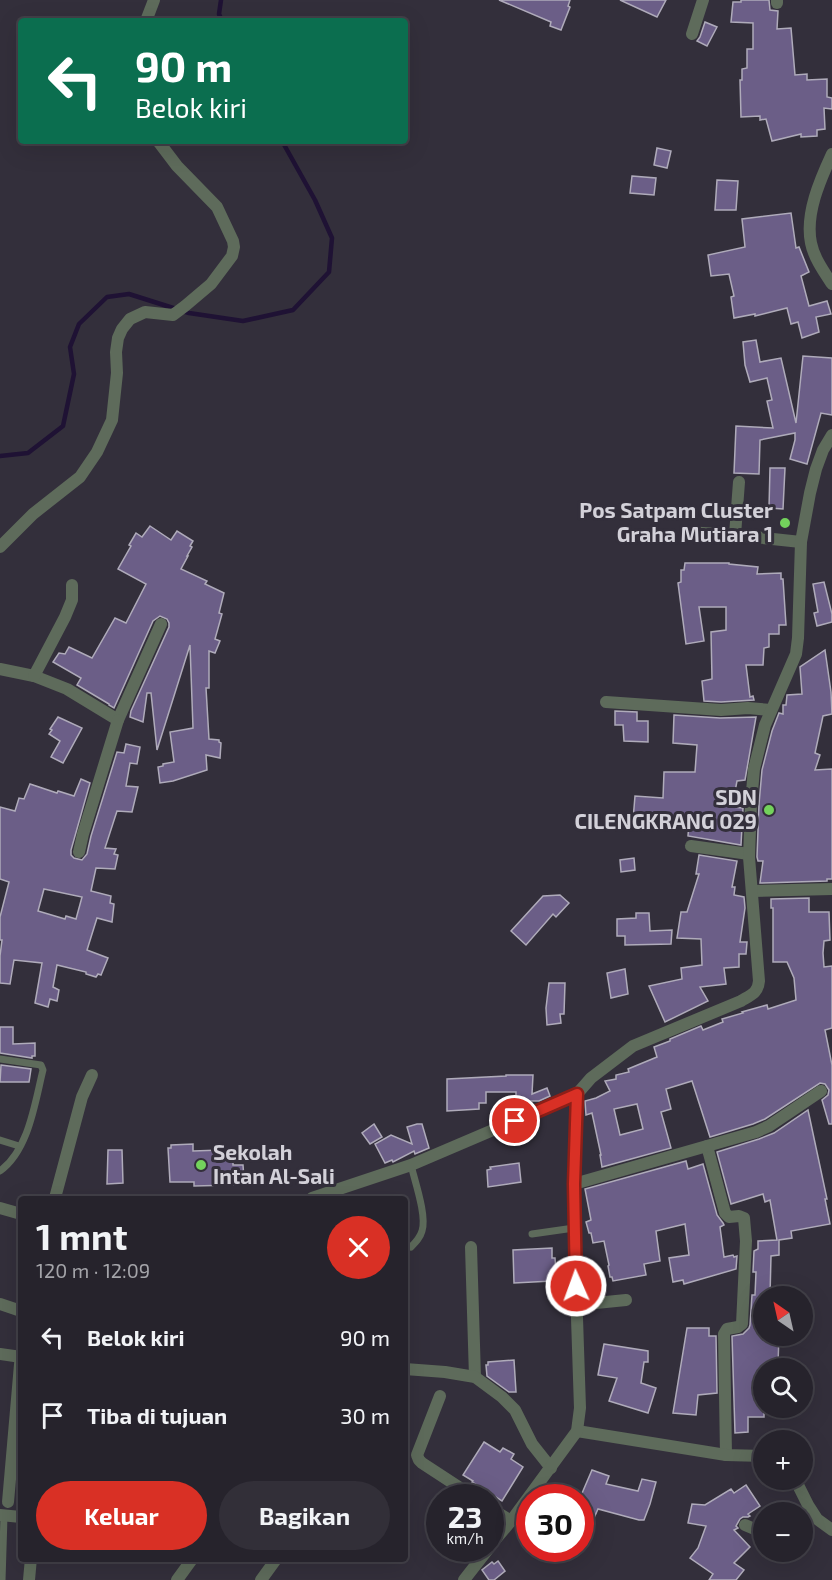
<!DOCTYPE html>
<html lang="id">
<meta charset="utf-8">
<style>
:root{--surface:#26232c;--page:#322f38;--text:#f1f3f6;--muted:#a4a4a9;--line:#424048;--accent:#d93025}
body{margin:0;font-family:"Exo 2",sans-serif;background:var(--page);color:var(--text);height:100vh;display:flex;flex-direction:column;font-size:22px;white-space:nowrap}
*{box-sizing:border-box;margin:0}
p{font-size:20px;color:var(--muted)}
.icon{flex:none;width:33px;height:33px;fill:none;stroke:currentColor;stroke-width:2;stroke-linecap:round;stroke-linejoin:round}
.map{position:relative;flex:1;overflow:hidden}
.side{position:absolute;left:18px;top:1196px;width:390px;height:366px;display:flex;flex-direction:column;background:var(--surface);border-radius:6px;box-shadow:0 6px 24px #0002,0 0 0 2px var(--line)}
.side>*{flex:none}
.guide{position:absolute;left:18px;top:18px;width:390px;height:126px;border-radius:6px;box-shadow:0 6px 24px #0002,0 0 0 2px var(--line);background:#0b6e4f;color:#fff;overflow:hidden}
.needle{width:39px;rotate:326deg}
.fabs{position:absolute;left:753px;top:1286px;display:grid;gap:12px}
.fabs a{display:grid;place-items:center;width:60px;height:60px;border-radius:50%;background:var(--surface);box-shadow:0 6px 24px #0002,0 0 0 2px var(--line);font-size:30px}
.speed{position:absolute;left:426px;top:1484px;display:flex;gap:12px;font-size:30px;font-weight:700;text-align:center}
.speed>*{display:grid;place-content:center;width:78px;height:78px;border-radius:50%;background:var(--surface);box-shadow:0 6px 24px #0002,0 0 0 2px var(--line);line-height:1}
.speed small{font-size:15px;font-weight:400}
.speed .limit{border:9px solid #d22;background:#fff;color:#111}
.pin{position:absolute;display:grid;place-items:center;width:51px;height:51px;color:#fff;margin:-26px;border:3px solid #fff;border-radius:50%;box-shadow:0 2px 6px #0007}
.me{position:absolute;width:66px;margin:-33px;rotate:358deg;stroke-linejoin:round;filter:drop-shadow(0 0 4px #0008)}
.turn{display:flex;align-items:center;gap:21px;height:126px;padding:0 18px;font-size:27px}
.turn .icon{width:78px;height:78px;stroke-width:2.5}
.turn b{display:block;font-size:42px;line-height:51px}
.round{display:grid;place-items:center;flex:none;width:63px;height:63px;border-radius:32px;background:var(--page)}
.headline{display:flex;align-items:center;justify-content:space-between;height:102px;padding:0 18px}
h1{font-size:36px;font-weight:700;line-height:45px}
.primary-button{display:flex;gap:12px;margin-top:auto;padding:12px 18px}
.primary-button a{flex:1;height:69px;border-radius:36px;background:var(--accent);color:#fff;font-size:24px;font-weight:700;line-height:69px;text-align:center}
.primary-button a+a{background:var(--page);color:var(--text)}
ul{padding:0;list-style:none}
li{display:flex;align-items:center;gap:18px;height:78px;padding:0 18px}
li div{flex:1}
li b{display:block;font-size:22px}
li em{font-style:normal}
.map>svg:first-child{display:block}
</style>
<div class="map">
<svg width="832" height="1580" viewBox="0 0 832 1580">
<rect width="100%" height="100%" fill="#332f3b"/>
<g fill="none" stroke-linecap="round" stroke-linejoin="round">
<g stroke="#1f1234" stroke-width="4.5">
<polyline points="221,0 219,14 222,21"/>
<polyline points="0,456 28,453 63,426 74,374 70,347 79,324 107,297 129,294 189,313 243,321 293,310 329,272 332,238 315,200 282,141"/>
</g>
</g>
<g fill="#6b5e87" stroke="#afabba" stroke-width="1.5" fill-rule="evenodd">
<polygon points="499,0 570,0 568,6 570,7 561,30 550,26 551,22"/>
<polygon points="620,0 666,0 657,17"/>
<polygon points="741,0 769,0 770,10 778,11 777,29 791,28 795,75 807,74 807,80 827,79 827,97 832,98 832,109 824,108 825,129 817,130 817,136 801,137 801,134 772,141 766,119 760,120 760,116 741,117 740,80 742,80 742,69 747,68 747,49 753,49 753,23 731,22 733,2 741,2"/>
<polygon points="705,22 717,27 707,46 697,41 700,37"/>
<polygon points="657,148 671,151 667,168 654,165"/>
<polygon points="632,176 656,178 654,195 630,193"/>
<polygon points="717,180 738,181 736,210 715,210"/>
<polygon points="791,213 796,248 799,247 809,272 801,276 809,306 827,301 831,314 816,317 819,332 802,338 798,322 791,324 787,308 755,316 755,314 734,318 731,297 734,296 729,274 711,276 708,255 745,247 742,219"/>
<polygon points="756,340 760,362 781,358 796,423 803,356 832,358 832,415 821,413 807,464 790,459 795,440 795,433 760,440 759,474 734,473 736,426 773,428 767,401 772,400 767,378 750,382 745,365 743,342"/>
<polygon points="770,468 785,468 783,509 769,508"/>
<polygon points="150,526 171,540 177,531 193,541 190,546 192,547 187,556 188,556 181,569 207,581 205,584 224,593 219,613 222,614 215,639 220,641 215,653 209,651 209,688 206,688 209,739 219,740 219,742 221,743 220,758 206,755 207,770 173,781 160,783 158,767 163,766 163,764 174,762 170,732 193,728 190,645 157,750 151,693 147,693 143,722 130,717 131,711 169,627 169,623 167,619 160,616 153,621 114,708 109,705 109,704 77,685 81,678 53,662 59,653 65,654 69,647 92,658 115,618 126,623 146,584 118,569 131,546 129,545 136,533 142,537"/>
<polygon points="685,563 729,563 729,564 758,567 757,574 781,573 781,579 783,579 786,625 779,625 779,634 769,634 769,647 764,648 763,665 746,665 750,697 753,696 754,700 721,702 704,701 702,681 712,679 711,632 726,630 726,607 699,607 704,641 686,644 678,583 681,582 681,570 684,570"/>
<polygon points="824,582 832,614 832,622 817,626 814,613 818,612 813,584"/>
<polygon points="825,650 831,692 832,714 823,716 815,753 820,755 815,770 832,769 832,879 827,879 827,881 760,883 763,861 758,861 757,857 759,804 762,770 772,731 779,713 783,714 783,705 786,705 787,695 802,694 800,667"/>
<polygon points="615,711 637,712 637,721 648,721 648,742 624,741 623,725 615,725"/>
<polygon points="674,715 720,718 756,717 745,780 737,781 732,807 743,808 741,845 688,836 689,823 633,820 635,796 663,798 664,772 695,772 697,745 673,743"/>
<polygon points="58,717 82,728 63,763 51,757 60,741 49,734 52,730 50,729"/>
<path d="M126 744 140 747 137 764 130 763 126 786 138 787 132 812 117 811 105 848 116 849 114 854 118 855 115 869 96 868 91 891 111 896 110 903 114 904 112 922 97 918 87 950 108 958 101 975 98 974 96 977 86 974V972L57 965 53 987 59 990 57 1001 50 999 48 1007 35 1003 42 963 14 960 10 984 0 983V956L2 940H0V917L9 882 0 879V807L15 811 19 798 24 799 30 784 57 793 58 791 74 796 81 779 90 783 71 850V855L74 858 82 860 87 854 91 836 117 752 124 753ZM44 889 82 897 76 919 66 916 65 919 38 911Z"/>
<polygon points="699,855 737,861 732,887 735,887 734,895 744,897 745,908 740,942 747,942 746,954 739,954 739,967 724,968 726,984 700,987 708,1001 665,1022 649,986 682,979 681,968 702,965 701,939 677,938 681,912 687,912 699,874 696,874"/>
<polygon points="634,858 635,870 621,872 620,860"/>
<polygon points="560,895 569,903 556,917 553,914 526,945 511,931 543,896"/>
<path d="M809 898V912H829L830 940 824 941 823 953 824 967 832 966V1028L825 1030 832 1065V1124H829L822 1100 828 1095 829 1090 825 1084 820 1083 765 1119 753 1124 710 1137 692 1081 666 1089 671 1109 661 1112 671 1148 602 1167 600 1155H601L592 1113 586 1115 585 1101 596 1098 610 1091 605 1081 616 1079V1075L629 1072 628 1069 657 1057 654 1047 670 1041V1039L701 1026 703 1030 723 1022 722 1019 743 1013 742 1012 767 1005 768 1009 796 1000 794 978 787 962H773V908H771V899ZM637 1104 643 1129 620 1135 614 1109Z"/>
<polygon points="636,913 649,913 650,931 672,930 671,944 625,945 625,936 617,936 617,919 636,918"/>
<polygon points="625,969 628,994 611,998 607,973"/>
<polygon points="549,983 565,983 564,1014 560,1014 561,1023 547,1025 546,1008"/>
<polygon points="0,1027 13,1027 13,1044 35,1043 35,1056 32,1056 32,1058 0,1053"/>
<polygon points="1,1065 31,1069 29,1082 0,1082"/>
<polygon points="506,1075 533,1075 532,1094 547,1088 550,1096 539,1101 516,1101 516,1092 486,1092 486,1103 479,1103 479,1109 447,1111 447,1079 506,1076"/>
<polygon points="808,1110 827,1199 825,1199 830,1224 791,1231 792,1238 779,1240 779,1255 771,1256 770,1296 764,1296 764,1335 779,1335 778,1364 774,1364 774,1368 764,1368 764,1417 748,1417 748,1432 735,1433 732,1336 743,1334 749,1328 750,1325 752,1295 755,1295 756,1272 753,1272 754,1251 758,1249 758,1241 777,1240 770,1200 765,1202 763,1194 731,1204 717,1152 759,1139 774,1133"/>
<polygon points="374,1124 382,1137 370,1144 362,1133"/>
<polygon points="417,1124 422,1124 429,1148 415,1154 414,1151 393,1162 392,1160 385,1163 375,1144 391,1135 412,1144 407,1127"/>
<polygon points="193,1144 193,1151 221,1150 221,1156 233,1156 233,1165 243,1165 244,1179 234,1179 234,1185 194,1186 194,1182 170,1182 168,1148 171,1148 171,1145"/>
<polygon points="108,1150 122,1150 123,1183 107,1184"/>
<polygon points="686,1161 688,1169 703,1164 717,1215 723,1223 724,1225 720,1227 724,1257 733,1255 734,1257 737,1256 736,1269 684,1284 683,1280 673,1282 669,1258 689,1255 685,1224 656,1231 660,1261 644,1264 646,1275 613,1281 612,1277 610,1277 608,1266 609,1265 604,1241 593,1243 591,1233 589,1233 586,1222 591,1220 585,1189"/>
<polygon points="519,1163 521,1182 488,1187 487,1170 491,1169 490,1167"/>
<polygon points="552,1248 552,1258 555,1258 556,1272 552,1272 552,1281 514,1283 513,1250"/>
<polygon points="687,1328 709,1328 709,1336 716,1336 717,1393 698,1395 696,1415 673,1413"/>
<polygon points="604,1344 648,1351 648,1362 644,1362 641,1383 656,1388 648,1413 609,1401 617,1378 598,1375"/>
<polygon points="514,1360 516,1392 509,1392 487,1376 486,1365 488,1365 488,1362"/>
<polygon points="484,1442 500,1452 503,1448 514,1454 511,1459 523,1467 502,1501 472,1482 473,1481 463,1475"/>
<polygon points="592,1470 609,1476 606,1484 638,1491 642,1479 656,1482 650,1504 644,1520 639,1520 598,1509 594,1518 593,1517 592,1520 580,1516 580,1498"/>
<polygon points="746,1485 760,1506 748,1514 750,1516 748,1517 743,1517 740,1519 736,1526 738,1528 734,1530 750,1547 734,1563 744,1570 736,1580 709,1580 713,1574 690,1558 698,1548 706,1526 688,1523 692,1504 705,1505 731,1489 734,1493"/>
<polygon points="498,1561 505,1571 494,1580 489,1580 482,1570 492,1562 494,1564"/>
</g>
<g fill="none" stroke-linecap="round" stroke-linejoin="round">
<g stroke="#5e6b5b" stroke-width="7">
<path d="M0 1059 41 1065 43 1070C35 1102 29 1150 0 1171"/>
<polyline points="0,1140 19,1146"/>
<path d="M411 1165C415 1182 427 1216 422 1231 420 1238 416 1242 411 1247"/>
<polyline points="532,1234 574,1228"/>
<polyline points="2,1580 4,1516"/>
</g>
<g stroke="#5e6b5b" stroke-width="12">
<polyline points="777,3 777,0"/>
<polyline points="146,21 154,0"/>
<polyline points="692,34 703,0"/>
<path d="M832 154C820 180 805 214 811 243 814 258 824 272 832 284"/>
<polyline points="686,532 735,535 801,542"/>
<polyline points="735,535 739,482"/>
<polyline points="0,547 33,514 80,477 97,452 112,420 117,373 116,352 118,338 122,329 130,319 145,312 173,315 185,306 211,284 232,256 234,247 233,241 217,207 177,166 158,141"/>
<polyline points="0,669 34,676 67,689 118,720 161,624"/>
<polyline points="34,676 65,617 72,600 72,585"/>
<polyline points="606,702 721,710 748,708 771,710"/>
<polyline points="691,846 749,854"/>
<polyline points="79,852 83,834 118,720"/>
<polyline points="752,891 832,889"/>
<polyline points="707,1146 725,1213 729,1217 739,1216 744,1218 746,1241 742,1324 738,1327 727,1329 724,1334 726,1455"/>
<polyline points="574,1184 756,1132 769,1126 821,1091"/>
<polyline points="55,1198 82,1097 92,1075"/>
<polyline points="312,1198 411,1165 577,1094"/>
<polyline points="0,1208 21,1214"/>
<polyline points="471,1247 475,1377"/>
<polyline points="0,1304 21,1311"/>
<polyline points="576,1305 626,1300"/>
<polyline points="0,1354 21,1357"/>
<polyline points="405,1369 445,1372 475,1377 502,1397 515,1410 532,1444 551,1468"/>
<polyline points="440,1396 417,1455 419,1460 422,1463 474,1497"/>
<polyline points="577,1431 726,1455 764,1456"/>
<polyline points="795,1479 808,1505 817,1519 832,1530"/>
<polyline points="8,1502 21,1353"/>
<polyline points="490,1508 511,1521"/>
<polyline points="0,1515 21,1517"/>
<polyline points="745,1525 764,1533"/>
<path d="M490 1546 511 1521 577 1431 580 1408 574 1228 577 1094 591 1078 633 1046 741 1001C751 995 758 993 759 981L749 857 751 803 754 769 765 725 796 654 798 638 801 542 810 493 816 469 823 450 832 435"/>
<polyline points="29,1580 31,1558"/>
<polyline points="177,1580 193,1558"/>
<polyline points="261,1580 277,1558"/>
<polyline points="464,1580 489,1548"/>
</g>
</g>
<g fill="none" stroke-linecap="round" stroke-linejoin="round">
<defs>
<polyline id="route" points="515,1121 577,1094 574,1184 576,1286"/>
</defs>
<use href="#route" stroke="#8d1f18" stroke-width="15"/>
<use href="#route" stroke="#d93025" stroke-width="10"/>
</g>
<g fill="#73d25c" stroke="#332f3b" stroke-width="2">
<circle cx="785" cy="523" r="6"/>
<circle cx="769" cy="810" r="6"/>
<circle cx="201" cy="1165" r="6"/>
</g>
<g text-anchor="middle" stroke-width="6" stroke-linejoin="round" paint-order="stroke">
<g font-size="21" font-weight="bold" fill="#d3d1d9" stroke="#332f3b" text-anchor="end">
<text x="773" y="518">Pos Satpam Cluster<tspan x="773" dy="24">Graha Mutiara 1</tspan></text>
<text x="757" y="805">SDN<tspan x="757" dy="24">CILENGKRANG 029</tspan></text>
<text x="213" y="1160" text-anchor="start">Sekolah<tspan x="213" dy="24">Intan Al-Sali</tspan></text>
</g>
</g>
</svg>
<div class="fabs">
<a><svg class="needle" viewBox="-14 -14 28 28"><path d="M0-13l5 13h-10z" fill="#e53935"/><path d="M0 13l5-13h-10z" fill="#a4a4a9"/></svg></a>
<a><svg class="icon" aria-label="search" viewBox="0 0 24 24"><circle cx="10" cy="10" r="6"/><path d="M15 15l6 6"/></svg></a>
<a>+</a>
<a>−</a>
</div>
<div class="speed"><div>23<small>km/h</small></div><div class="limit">30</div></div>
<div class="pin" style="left:515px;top:1121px;background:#d93025"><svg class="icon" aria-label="arrive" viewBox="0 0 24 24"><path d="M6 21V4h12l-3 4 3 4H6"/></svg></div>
<svg class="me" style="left:576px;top:1286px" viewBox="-20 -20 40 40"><circle r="17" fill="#d93025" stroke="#fff" stroke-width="3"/><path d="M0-11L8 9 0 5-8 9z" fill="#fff"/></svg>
<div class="guide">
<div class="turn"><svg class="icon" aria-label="left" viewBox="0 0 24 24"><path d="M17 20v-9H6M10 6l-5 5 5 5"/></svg><div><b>90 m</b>Belok kiri</div></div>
</div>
<section class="side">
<div class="headline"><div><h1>1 mnt</h1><p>120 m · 12:09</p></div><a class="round" style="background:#d93025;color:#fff"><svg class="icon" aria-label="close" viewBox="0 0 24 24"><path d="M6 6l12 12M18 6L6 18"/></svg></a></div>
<ul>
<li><svg class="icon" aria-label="left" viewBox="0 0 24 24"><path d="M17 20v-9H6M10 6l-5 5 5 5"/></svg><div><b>Belok kiri</b></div><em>90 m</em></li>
<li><svg class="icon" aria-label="arrive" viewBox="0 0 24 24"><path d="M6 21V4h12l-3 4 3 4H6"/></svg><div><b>Tiba di tujuan</b></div><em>30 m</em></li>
</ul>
<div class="primary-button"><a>Keluar</a><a>Bagikan</a></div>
</section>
</div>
